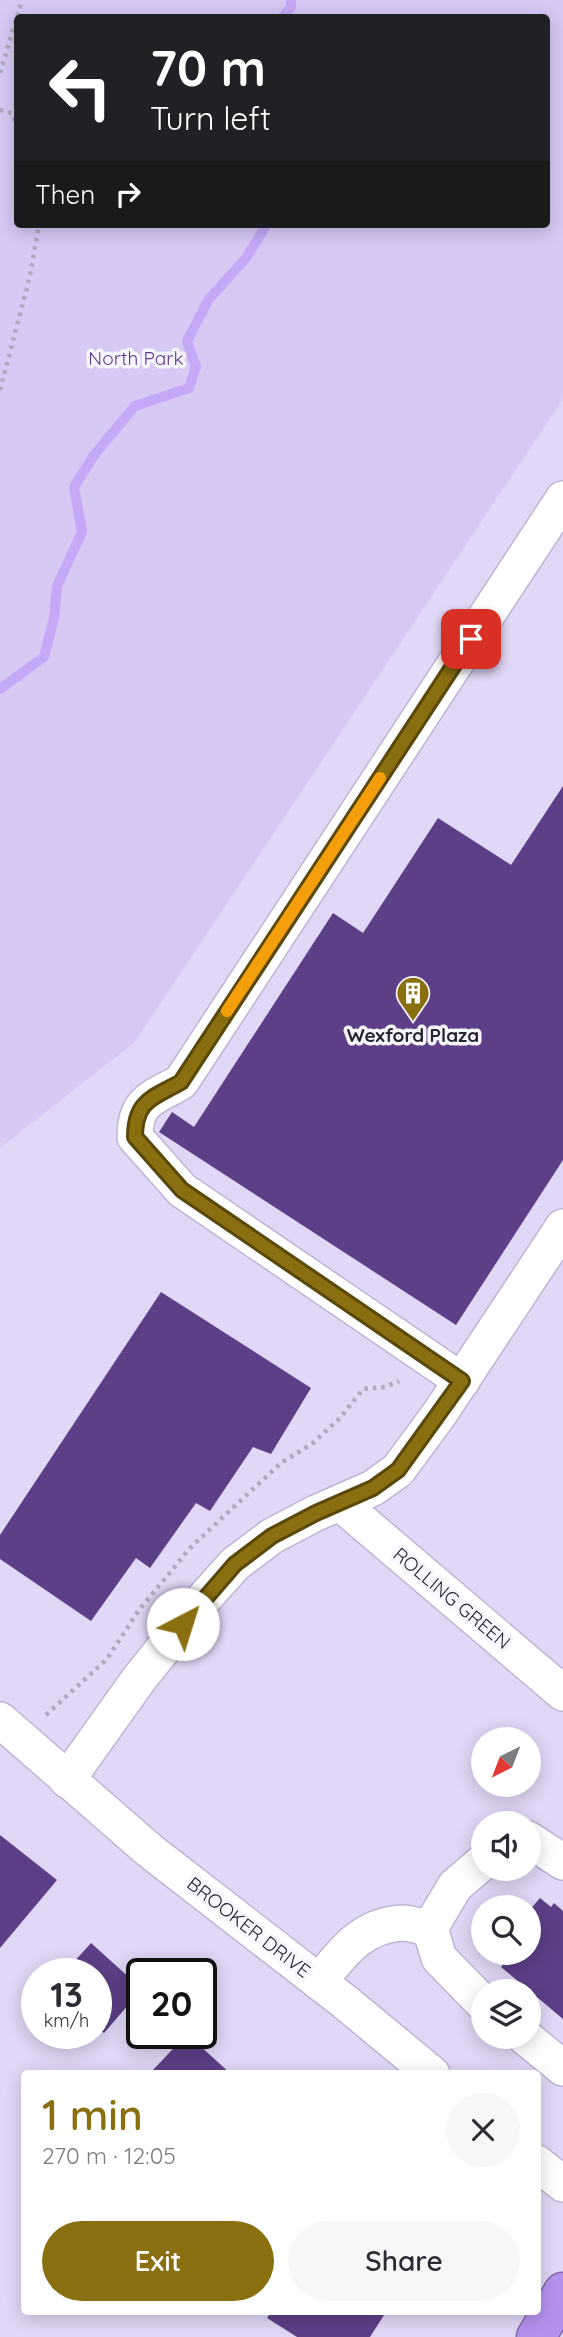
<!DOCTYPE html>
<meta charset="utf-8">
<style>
:root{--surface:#fff;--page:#f7f7f7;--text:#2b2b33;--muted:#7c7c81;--accent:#8a6f11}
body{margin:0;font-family:Quicksand,sans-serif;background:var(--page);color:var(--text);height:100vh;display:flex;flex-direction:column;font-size:26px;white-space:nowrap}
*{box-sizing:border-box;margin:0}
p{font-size:23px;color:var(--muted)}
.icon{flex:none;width:38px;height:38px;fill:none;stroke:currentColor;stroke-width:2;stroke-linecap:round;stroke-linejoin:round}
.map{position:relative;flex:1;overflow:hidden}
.drawer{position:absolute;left:21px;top:2070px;width:520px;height:245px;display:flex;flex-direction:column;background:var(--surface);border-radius:7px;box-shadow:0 4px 18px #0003}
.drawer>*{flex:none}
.hud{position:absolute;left:14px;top:14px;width:536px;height:214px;border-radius:7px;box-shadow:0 4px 18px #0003;background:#202124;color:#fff;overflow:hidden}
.needle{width:46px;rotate:222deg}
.tools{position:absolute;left:471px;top:1727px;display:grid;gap:14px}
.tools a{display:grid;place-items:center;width:70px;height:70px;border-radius:50%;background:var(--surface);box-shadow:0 4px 18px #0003;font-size:35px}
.speed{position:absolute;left:21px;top:1958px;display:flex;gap:14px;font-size:35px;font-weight:700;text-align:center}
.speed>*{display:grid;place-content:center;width:91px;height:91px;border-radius:50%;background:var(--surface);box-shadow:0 4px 18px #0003;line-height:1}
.speed small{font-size:18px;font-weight:400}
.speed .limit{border:4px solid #111;border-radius:10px;background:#fff;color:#111}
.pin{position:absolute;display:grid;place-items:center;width:60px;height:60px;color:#fff;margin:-30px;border-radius:14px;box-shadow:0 4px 10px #0006}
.me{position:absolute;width:77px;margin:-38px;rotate:40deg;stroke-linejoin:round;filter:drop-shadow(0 0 5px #0008)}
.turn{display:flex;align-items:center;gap:24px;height:147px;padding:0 21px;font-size:32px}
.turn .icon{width:91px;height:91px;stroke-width:2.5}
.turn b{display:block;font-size:49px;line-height:60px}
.then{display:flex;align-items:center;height:66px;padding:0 21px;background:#0003;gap:14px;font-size:26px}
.round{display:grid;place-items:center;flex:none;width:74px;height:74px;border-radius:37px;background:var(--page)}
.headline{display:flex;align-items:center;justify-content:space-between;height:119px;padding:0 21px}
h1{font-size:42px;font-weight:600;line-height:52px;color:var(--accent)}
.action{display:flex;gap:14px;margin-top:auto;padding:14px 21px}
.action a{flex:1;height:80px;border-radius:42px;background:var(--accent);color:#fff;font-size:28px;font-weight:600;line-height:80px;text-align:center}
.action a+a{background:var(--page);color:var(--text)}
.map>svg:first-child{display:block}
</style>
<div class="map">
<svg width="563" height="2337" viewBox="0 0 563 2337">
<rect width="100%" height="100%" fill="#eee5ff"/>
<path fill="#e1d7f6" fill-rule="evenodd" d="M563 399V2337H0V1148L134 1043ZM483 1740H528V1785H483ZM483 1824H528V1869H483ZM483 1908H528V1953H483ZM37 1974H96V2034H37ZM142 1974H201V2034H142ZM483 1992H528V2037H483ZM24 2074H537V2312H24Z"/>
<path fill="#d7c8f4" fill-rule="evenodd" d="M0 0H563V399L134 1043 0 1148ZM18 18H546V224H18Z"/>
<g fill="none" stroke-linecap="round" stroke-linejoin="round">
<g stroke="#c6a8f9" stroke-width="10">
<polyline points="282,18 291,7 291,0"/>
<polyline points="0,689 44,657 54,618 57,586 82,532 74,487 94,455 135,406 189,388 196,367 187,341 209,299 246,258 267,224"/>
</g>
</g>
<g fill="#5d3f87">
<polygon points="563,786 563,1160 456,1325 159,1132 172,1112 194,1127 333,913 363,933 438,818 511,865"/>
<polygon points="161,1292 311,1388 271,1454 253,1447 210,1511 196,1503 150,1568 136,1558 91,1621 0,1559 0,1535"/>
<polygon points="0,1835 57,1880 0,1948"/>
<polygon points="540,1898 551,1907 554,1903 563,1911 563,2019 501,1967 513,1953 528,1953 528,1934 537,1924 528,1918 528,1912"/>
<polygon points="91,1943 142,1989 104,2033 96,2026 96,1974 63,1974"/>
<polygon points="187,2034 231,2074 157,2074 153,2070"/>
<polygon points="271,2312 386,2312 370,2337 297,2337 267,2318"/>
</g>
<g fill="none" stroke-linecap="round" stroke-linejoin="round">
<defs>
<g id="minor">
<path d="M462 1381 182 1190 135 1137C135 1100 153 1098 181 1082L563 499"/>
<polyline points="340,1503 563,1693"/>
<polyline points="0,1720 149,1850 345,2002 432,2074"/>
<polyline points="67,1780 139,1679 199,1604 235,1564 272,1536 316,1513 373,1488 398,1470 440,1413 563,1227"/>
<polyline points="528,1839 563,1862"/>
<polyline points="483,1862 455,1886 430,1928 439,1958 483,2003"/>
<path d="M319 1982C342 1953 362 1925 402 1923 411 1923 421 1927 430 1928"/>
<polyline points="525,2037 563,2068"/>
<polyline points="537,2163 563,2184"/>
</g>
<polyline id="highway" points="536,2337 563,2292"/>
</defs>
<use href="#minor" stroke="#bfb4d3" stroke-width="38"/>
<use href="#highway" stroke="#836aab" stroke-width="41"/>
<g stroke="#b1aabf" stroke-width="4.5" stroke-dasharray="3.5 5" stroke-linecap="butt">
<polyline points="0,73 22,0"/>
<polyline points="0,110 12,113 18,127"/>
<polyline points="0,390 30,276 39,224"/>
<polyline points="46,1715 107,1659 139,1610 191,1547 281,1463 313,1443 340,1418 363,1389 385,1387 399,1381"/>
</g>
<use href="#minor" stroke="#fff" stroke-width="35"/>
<use href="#highway" stroke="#b591ee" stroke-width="38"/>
</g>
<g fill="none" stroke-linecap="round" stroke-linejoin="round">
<defs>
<path id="route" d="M183 1624 235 1564 272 1536 316 1513 373 1488 398 1470 462 1381 182 1190 135 1137C135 1100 153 1098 181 1082L471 639"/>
</defs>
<use href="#route" stroke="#5a480b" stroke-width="18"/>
<use href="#route" stroke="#8a6f11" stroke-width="12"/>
<polyline stroke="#f59e0b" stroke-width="12" points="227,1011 380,778"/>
</g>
<defs>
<symbol id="building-pin" viewBox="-11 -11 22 30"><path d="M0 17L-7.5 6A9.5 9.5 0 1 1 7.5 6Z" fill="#8a6f11" stroke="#f8f6fd"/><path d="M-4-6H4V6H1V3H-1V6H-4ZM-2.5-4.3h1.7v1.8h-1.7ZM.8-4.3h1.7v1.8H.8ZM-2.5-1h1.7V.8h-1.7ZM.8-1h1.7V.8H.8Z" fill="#fff"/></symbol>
</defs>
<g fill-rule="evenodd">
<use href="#building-pin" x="394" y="974" width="38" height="52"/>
</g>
<g text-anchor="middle" stroke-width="7" stroke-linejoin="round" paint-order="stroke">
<g font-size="19" fill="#5f3692" stroke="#f8f6fd">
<text x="136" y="365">North Park</text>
</g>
<g font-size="19" font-weight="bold" fill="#27232f" stroke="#f8f6fd">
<text x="413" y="1042">Wexford Plaza</text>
</g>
<g font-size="19" fill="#27232f" stroke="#f8f6fd">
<text transform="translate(452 1598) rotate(40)" y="7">ROLLING GREEN</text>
<text transform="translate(249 1927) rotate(38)" y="7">BROOKER DRIVE</text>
</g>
</g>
</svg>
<div class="tools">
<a><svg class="needle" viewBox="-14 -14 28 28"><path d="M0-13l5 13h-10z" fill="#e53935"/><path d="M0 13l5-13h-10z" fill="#7c7c81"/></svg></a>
<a><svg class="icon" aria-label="sound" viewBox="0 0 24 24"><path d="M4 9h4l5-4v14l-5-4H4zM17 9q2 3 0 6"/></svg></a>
<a><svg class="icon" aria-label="search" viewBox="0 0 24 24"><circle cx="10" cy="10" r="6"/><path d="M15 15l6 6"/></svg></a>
<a><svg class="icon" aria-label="layers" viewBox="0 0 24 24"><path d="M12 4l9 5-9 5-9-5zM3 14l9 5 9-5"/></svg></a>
</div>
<div class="speed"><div>13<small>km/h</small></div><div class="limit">20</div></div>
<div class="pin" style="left:471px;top:639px;background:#d93025"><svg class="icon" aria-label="arrive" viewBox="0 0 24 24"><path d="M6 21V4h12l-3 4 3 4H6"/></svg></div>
<svg class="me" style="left:183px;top:1624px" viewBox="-20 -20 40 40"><circle r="19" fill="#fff"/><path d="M0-13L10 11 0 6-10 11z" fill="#8a6f11"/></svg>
<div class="hud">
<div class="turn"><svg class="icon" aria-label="left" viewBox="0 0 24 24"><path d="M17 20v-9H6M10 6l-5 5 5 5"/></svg><div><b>70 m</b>Turn left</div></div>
<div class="then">Then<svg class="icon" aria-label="right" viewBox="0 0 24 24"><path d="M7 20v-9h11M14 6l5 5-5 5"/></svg></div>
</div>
<section class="drawer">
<div class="headline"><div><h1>1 min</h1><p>270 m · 12:05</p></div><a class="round"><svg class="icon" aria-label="close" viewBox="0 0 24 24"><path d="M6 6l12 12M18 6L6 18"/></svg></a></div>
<div class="action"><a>Exit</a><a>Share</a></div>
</section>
</div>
